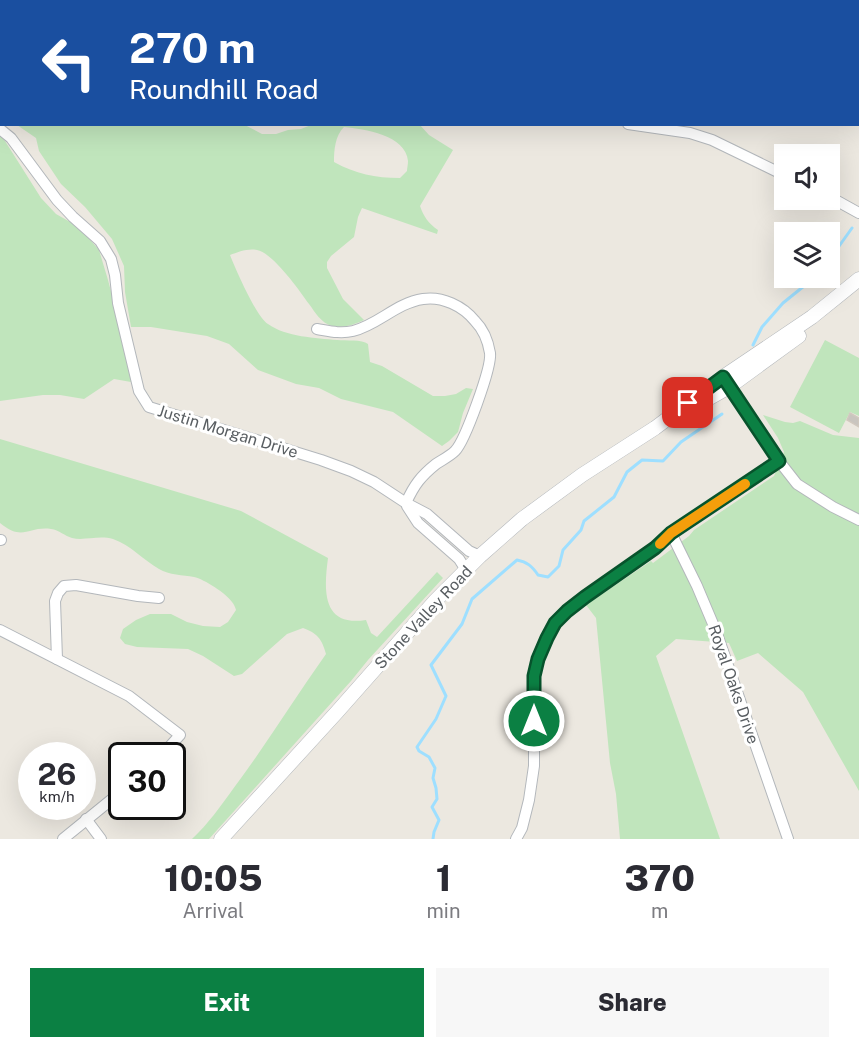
<!DOCTYPE html>
<style>
:root{--surface:#fff;--page:#f7f7f7;--text:#2b2b33;--muted:#7c7c81;--accent:#0b8043}
body{margin:0;font-family:"Public Sans",sans-serif;background:var(--page);color:var(--text);height:100vh;display:flex;flex-direction:column;font-size:22px;white-space:nowrap}
*{box-sizing:border-box;margin:0}
p{font-size:20px;color:var(--muted)}
.icon{flex:none;width:33px;height:33px;fill:none;stroke:currentColor;stroke-width:2;stroke-linecap:round;stroke-linejoin:round}
.map{position:relative;height:839px;overflow:hidden}
.panel{display:flex;flex-direction:column;background:var(--surface);flex:1}
.panel>*{flex:none}
.hud{position:absolute;left:0px;top:0px;width:860px;height:126px;box-shadow:0 6px 24px #0002;background:#1a4fa0;color:#fff;overflow:hidden}
.tools{position:absolute;left:774px;top:144px;display:grid;gap:12px}
.tools a{display:grid;place-items:center;width:66px;height:66px;border-radius:0px;background:var(--surface);box-shadow:0 6px 24px #0002;font-size:30px}
.speed{position:absolute;left:18px;top:742px;display:flex;gap:12px;font-size:30px;font-weight:700;text-align:center}
.speed>*{display:grid;place-content:center;width:78px;height:78px;border-radius:50%;background:var(--surface);box-shadow:0 6px 24px #0002;line-height:1}
.speed small{font-size:15px;font-weight:400}
.speed .limit{border:3px solid #111;border-radius:9px;background:#fff;color:#111}
.pin{position:absolute;display:grid;place-items:center;width:51px;height:51px;color:#fff;margin:-26px;border-radius:12px;box-shadow:0 3px 9px #0006}
.me{position:absolute;width:66px;margin:-33px;rotate:0deg;stroke-linejoin:round;filter:drop-shadow(0 0 4px #0008)}
.turn{display:flex;align-items:center;gap:21px;height:126px;padding:0 30px;font-size:27px}
.turn .icon{width:78px;height:78px;stroke-width:2.5}
.turn b{display:block;font-size:42px;line-height:51px}
.eta{display:flex;justify-content:space-evenly;align-items:center;height:102px;text-align:center}
.eta b{font-size:36px;font-weight:800;line-height:42px}
.primary-button{display:flex;gap:12px;margin-top:auto;padding:12px 30px}
.primary-button a{flex:1;height:69px;border-radius:0px;background:var(--accent);color:#fff;font-size:24px;font-weight:800;line-height:69px;text-align:center}
.primary-button a+a{background:var(--page);color:var(--text)}
.map>svg:first-child{display:block}
</style>
<div class="map">
<svg width="859" height="839" viewBox="0 0 859 839">
<rect width="100%" height="100%" fill="#ece8e0"/>
<g fill="#c0e5bc" fill-rule="evenodd">
<polygon points="193,0 424,0 423,2 201,2"/>
<path d="M243 124 262 134H276L288 130 301 129 311 125H420L429 135 453 150 420 206C424 217 428 223 438 230L437 234 362 208 358 217 354 237 331 256 327 262V268L343 299 364 320C355 324 343 329 332 326 321 323 315 312 309 304 299 290 273 253 257 250 248 248 238 252 230 255 236 270 256 316 268 324 286 337 316 338 337 340 346 341 362 339 368 344L370 362 382 366 433 396H445L456 394 466 388 473 389 463 413 458 432 449 441 442 446 393 412 341 399 319 388 296 384 258 370 229 344 207 336 151 327H131L125 292 124 266 112 239 85 207 61 184 39 151 36 138 17 125ZM344 127C364 129 406 135 408 161 408 165 407 168 407 171L400 178C375 178 356 174 334 162 334 150 335 136 344 127Z"/>
<polygon points="0,135 5,141 41,198 56,214 72,223 86,235 99,250 108,280 119,322 131,382 114,379 84,399 60,395 43,395 0,401"/>
<polygon points="825,340 859,358 859,416 850,412 839,433 790,407"/>
<polygon points="763,415 785,422 793,423 800,421 833,435 859,438 859,791 803,692 758,653 737,661 729,643 676,639 656,656 720,839 620,839 616,794 610,763 596,618 586,605 651,561 653,563 689,536 694,530 774,476 784,452 778,438"/>
<path d="M0 439 241 511 328 558C324 589 321 627 366 620L371 633 377 637 437 572 443 578 368 660 351 681 209 839H192C208 824 220 807 233 789 266 745 294 699 326 654 322 639 317 633 303 628L287 634 242 674 234 676 203 656 188 649 137 647 125 644 120 638 123 629 136 620 150 614H171L187 622 203 626 220 627 228 622 236 610C235 607 234 604 232 602 227 594 204 579 194 577 183 575 169 575 159 569 143 560 131 545 113 539 99 535 84 541 72 538 65 536 59 530 51 529 28 526 23 542 0 523Z"/>
</g>
<g fill="none" stroke-linecap="round" stroke-linejoin="round">
<g stroke="#9edfff" stroke-width="3">
<polyline points="830,255 837,249 852,228"/>
<polyline points="753,345 762,327 783,303 809,282 810,278"/>
<path d="M433 839 434 832 439 820 432 807 437 799 436 788 433 778 435 768 429 757 419 751 417 747 436 719 446 696 431 665 462 624 472 599 517 560C527 562 532 566 538 575L548 577 559 566 563 550 581 530 584 521 614 497 627 472 642 460 663 461 681 442 722 414"/>
</g>
</g>
<polygon fill="#c9c5bf" stroke="#d1c9bf" stroke-width="1.5" points="850,413 859,418 859,427 847,420"/>
<g fill="none" stroke-linecap="round" stroke-linejoin="round">
<defs>
<g id="minor">
<polyline points="331,0 334,2"/>
<polyline points="699,2 700,0"/>
<polyline points="628,124 690,133 712,140 784,175"/>
<polyline points="0,129 11,138 57,200 73,217 100,241 111,259 115,275 118,303 139,391 149,407 321,460 351,471 374,482 406,503 427,514 469,551 480,556"/>
<polyline points="830,197 859,213"/>
<path d="M317 329C329 331 340 334 353 331 378 325 396 303 423 299 442 296 463 306 475 321 483 329 488 341 490 353 492 367 465 441 455 451 450 456 442 460 436 464 421 476 414 485 406 503"/>
<polyline points="725,381 779,461 797,484 833,507 859,520"/>
<polyline points="407,506 418,523 459,559 466,570"/>
<polyline points="671,533 697,586 716,631 788,839"/>
<polyline points="0,540 1,540"/>
<polyline points="0,630 129,696 180,735 161,756"/>
<polyline points="57,659 55,601 58,593 64,586 76,585 138,596 159,598"/>
<polyline points="86,819 101,839"/>
<polyline points="63,839 122,791"/>
<polyline points="516,839 522,828 529,800 534,766 534,676 538,659 547,638 555,623 567,611 585,597 655,548 671,533 779,461"/>
</g>
<g id="tertiary">
<polyline points="699,404 729,387 799,336"/>
<polyline points="221,839 337,712 436,600 480,556 522,519 582,475 655,428 723,377 812,317 859,279"/>
</g>
</defs>
<use href="#minor" stroke="#b3b7bb" stroke-width="12"/>
<use href="#tertiary" stroke="#b3b7bb" stroke-width="15"/>
<use href="#minor" stroke="#fff" stroke-width="10"/>
<use href="#tertiary" stroke="#fff" stroke-width="14"/>
</g>
<g fill="none" stroke-linecap="round" stroke-linejoin="round">
<defs>
<polyline id="route" points="534,721 534,676 538,659 547,638 555,623 567,611 585,597 655,548 671,533 779,461 723,377 688,403"/>
</defs>
<use href="#route" stroke="#07532c" stroke-width="15"/>
<use href="#route" stroke="#0b8043" stroke-width="10"/>
<polyline stroke="#f59e0b" stroke-width="10" points="660,544 671,533 745,484"/>
</g>
<g text-anchor="middle" stroke-width="6" stroke-linejoin="round" paint-order="stroke">
<g font-size="16" fill="#595e62" stroke="#fff">
<text transform="translate(228 431) rotate(17)" y="6">Justin Morgan Drive</text>
<text transform="translate(423 617) rotate(-47)" y="6">Stone Valley Road</text>
<text transform="translate(734 684) rotate(71)" y="6">Royal Oaks Drive</text>
</g>
</g>
</svg>
<div class="tools">
<a><svg class="icon" aria-label="sound" viewBox="0 0 24 24"><path d="M4 9h4l5-4v14l-5-4H4zM17 9q2 3 0 6"/></svg></a>
<a><svg class="icon" aria-label="layers" viewBox="0 0 24 24"><path d="M12 4l9 5-9 5-9-5zM3 14l9 5 9-5"/></svg></a>
</div>
<div class="speed"><div>26<small>km/h</small></div><div class="limit">30</div></div>
<div class="pin" style="left:688px;top:403px;background:#d93025"><svg class="icon" aria-label="arrive" viewBox="0 0 24 24"><path d="M6 21V4h12l-3 4 3 4H6"/></svg></div>
<svg class="me" style="left:534px;top:721px" viewBox="-20 -20 40 40"><circle r="17" fill="#0b8043" stroke="#fff" stroke-width="3"/><path d="M0-11L8 9 0 5-8 9z" fill="#fff"/></svg>
<div class="hud">
<div class="turn"><svg class="icon" aria-label="left" viewBox="0 0 24 24"><path d="M17 20v-9H6M10 6l-5 5 5 5"/></svg><div><b>270 m</b>Roundhill Road</div></div>
</div>
</div>
<section class="panel">
<div class="eta">
<div><b>10:05</b><p>Arrival</p></div>
<div><b>1</b><p>min</p></div>
<div><b>370</b><p>m</p></div>
</div>
<div class="primary-button"><a>Exit</a><a>Share</a></div>
</section>
